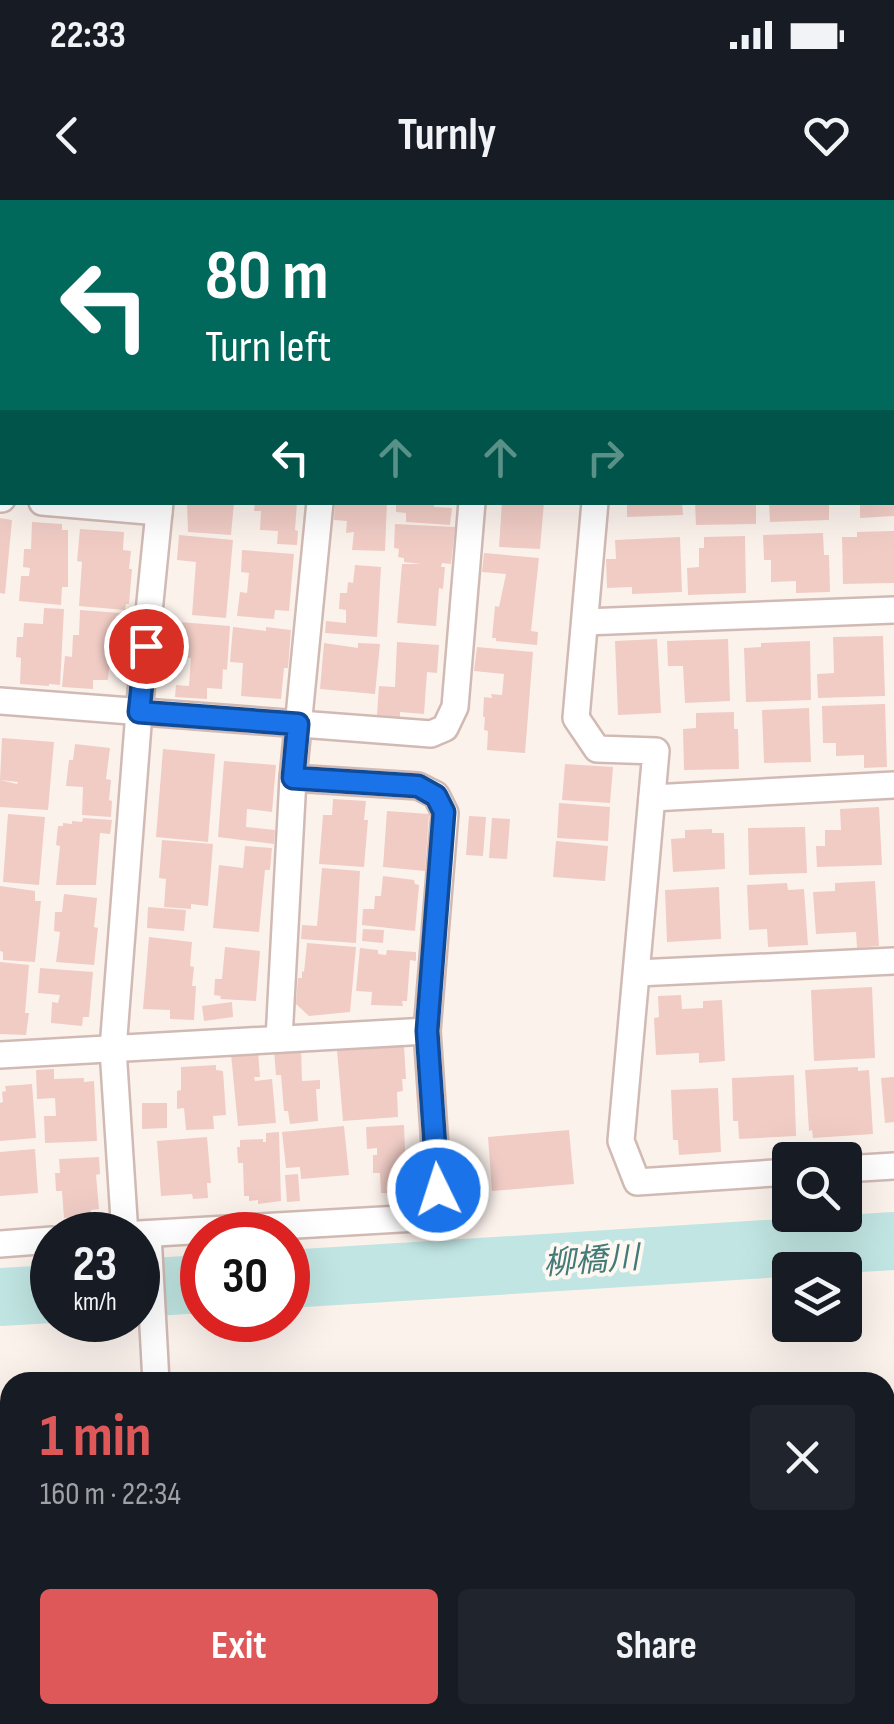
<!DOCTYPE html>
<meta charset="utf-8">
<style>
:root{--surface:#171b24;--page:#20242c;--text:#f1f3f6;--muted:#9ea1a6;--accent:#df5859}
body{margin:0;font-family:"Sofia Sans Condensed","Noto Sans JP",sans-serif;background:var(--page);color:var(--text);height:100vh;display:flex;flex-direction:column;font-size:38px;white-space:nowrap}
*{box-sizing:border-box;margin:0}
p{font-size:32px;color:var(--muted)}
.icon{flex:none;width:55px;height:55px;fill:none;stroke:currentColor;stroke-width:2;stroke-linecap:round;stroke-linejoin:round}
.map{position:relative;flex:1;overflow:hidden}
.side{position:absolute;left:0px;top:1172px;width:895px;height:352px;display:flex;flex-direction:column;background:var(--surface);border-radius:30px 30px 0 0;box-shadow:0 10px 40px #0002}
.side>*{flex:none}
.top-card{position:absolute;left:0px;top:0px;width:895px;height:305px;box-shadow:0 10px 40px #0002;background:#00695c;color:#fff;overflow:hidden}
.buttons{position:absolute;left:772px;top:942px;display:grid;gap:20px}
.buttons a{display:grid;place-items:center;width:90px;height:90px;border-radius:10px;background:var(--surface);box-shadow:0 10px 40px #0002;font-size:50px}
.speed{position:absolute;left:30px;top:1012px;display:flex;gap:20px;font-size:50px;font-weight:700;text-align:center}
.speed>*{display:grid;place-content:center;width:130px;height:130px;border-radius:50%;background:var(--surface);box-shadow:0 10px 40px #0002;line-height:1}
.speed small{font-size:25px;font-weight:400}
.speed .limit{border:15px solid #d22;background:#fff;color:#111}
.pin{position:absolute;display:grid;place-items:center;width:85px;height:85px;color:#fff;margin:-42px;border:5px solid #fff;border-radius:50%;box-shadow:0 2px 10px #0007}
.me{position:absolute;width:110px;margin:-55px;rotate:356deg;stroke-linejoin:round;filter:drop-shadow(0 0 8px #0008)}
.turn{display:flex;align-items:center;gap:35px;height:210px;padding:0 40px;font-size:45px}
.turn .icon{width:130px;height:130px;stroke-width:2.5}
.turn b{display:block;font-size:70px;line-height:85px}
.lanes{display:flex;align-items:center;height:95px;padding:0 40px;background:#0003;justify-content:center;gap:50px;direction:ltr}
.lanes .off{opacity:.35}
.round{display:grid;place-items:center;flex:none;width:105px;height:105px;border-radius:10px;background:var(--page)}
.overview{display:flex;align-items:center;justify-content:space-between;height:170px;padding:0 40px}
h1{font-size:60px;font-weight:700;line-height:75px;color:var(--accent)}
.cta{display:flex;gap:20px;margin-top:auto;padding:20px 40px}
.cta a{flex:1;height:115px;border-radius:10px;background:var(--accent);color:#fff;font-size:40px;font-weight:700;line-height:115px;text-align:center}
.cta a+a{background:var(--page);color:var(--text)}
.status{display:flex;justify-content:space-between;align-items:center;height:70px;padding:0 50px;background:var(--surface);direction:ltr}
.status svg{height:28px;fill:currentColor}
header{display:flex;justify-content:space-between;align-items:center;height:130px;padding:0 40px;background:var(--surface);font-size:45px;font-weight:700}
.map>svg:first-child{display:block}
</style>
<div class="status"><b>22:33</b><svg viewBox="0 0 49 12"><path d="M0 12V9h3v3zM5 12V6h3v6zM10 12V3h3v9zM15 12V0h3v12zM26 1h20v11H26zM47 4h2v5h-2z"/></svg></div>
<header><svg class="icon" aria-label="back" viewBox="0 0 24 24"><path d="M15 5l-7 7 7 7"/></svg>Turnly<svg class="icon" aria-label="heart" viewBox="0 0 24 24"><path d="M12 20l-8-8c-3-5 5-10 8-4 3-6 11-1 8 4z"/></svg></header>
<div class="map">
<svg width="894" height="1524" viewBox="0 0 894 1524">
<rect width="100%" height="100%" fill="#fcf2ec"/>
<g fill="none" stroke-linecap="round" stroke-linejoin="round">
<g stroke="#c0e5e2" stroke-width="58">
<polyline points="288,1079 894,1041"/>
<polyline points="138,1088 202,1084"/>
<polyline points="0,1097 52,1094"/>
</g>
</g>
<g fill="#f0ccc5">
<polygon points="187,302 234,302 231,335 188,332"/>
<polygon points="255,302 297,302 295,330 298,331 297,345 277,344 278,331 260,330 261,311 254,311"/>
<polygon points="335,302 387,302 385,351 352,350 354,332 346,333 347,321 334,320"/>
<polygon points="396,302 434,302 434,307 452,308 450,325 406,322 406,313 396,312"/>
<polygon points="502,302 544,302 540,349 499,347"/>
<polygon points="627,302 682,302 683,315 627,317"/>
<polygon points="695,302 756,302 756,324 696,325"/>
<polygon points="769,302 829,302 829,320 770,322"/>
<polygon points="860,302 894,302 894,316 860,318"/>
<polygon points="0,318 12,320 5,394 0,393"/>
<polygon points="32,322 62,324 62,330 68,330 68,387 62,387 61,405 19,401 21,376 29,376 30,368 23,367 24,349 31,349"/>
<polygon points="395,324 455,327 451,364 442,363 441,367 445,367 443,389 439,388 436,426 397,423 402,364 421,364 404,362 404,358 398,357 399,349 394,348"/>
<polygon points="80,329 124,332 123,350 131,351 129,369 132,369 129,404 126,404 125,410 79,406 82,362 77,361"/>
<polygon points="894,331 894,383 843,384 842,337 857,337 857,332"/>
<polygon points="823,333 824,355 829,355 830,392 796,393 796,381 771,382 771,360 764,360 763,335"/>
<polygon points="179,335 233,340 226,418 192,415 196,362 177,360"/>
<polygon points="745,336 746,393 688,395 687,368 699,367 699,348 704,348 704,337"/>
<polygon points="680,337 682,392 632,394 632,387 607,388 606,359 616,359 615,340"/>
<polygon points="242,350 294,354 289,411 275,410 274,419 237,416 240,392 247,393 249,373 241,372"/>
<polygon points="484,353 539,358 531,431 538,432 537,445 496,441 496,438 492,438 495,406 499,407 506,374 482,372"/>
<polygon points="355,365 381,367 377,437 325,433 326,421 346,423 346,410 339,409 340,393 347,393 348,382 353,383"/>
<polygon points="44,408 64,409 60,485 49,484 49,486 20,484 21,458 16,457 17,437 23,437 24,423 43,424"/>
<polygon points="80,410 120,413 119,425 125,425 124,453 120,453 119,469 109,468 108,480 93,480 93,489 62,487 65,456 72,457 73,435 79,435"/>
<polygon points="179,422 230,426 227,470 223,469 222,489 207,488 207,499 175,497 176,485 189,486 191,458 169,457 171,437 177,437"/>
<polygon points="233,427 266,431 266,427 291,430 288,468 284,468 281,499 241,496 243,463 230,462"/>
<polygon points="883,436 885,496 818,498 817,474 834,473 833,437"/>
<polygon points="657,439 661,513 618,515 615,441"/>
<polygon points="728,439 730,501 685,503 683,466 668,466 667,441"/>
<polygon points="810,441 811,500 746,502 744,448 761,447 761,443"/>
<polygon points="397,442 439,445 437,473 427,472 424,514 400,512 400,517 377,515 379,486 395,487"/>
<polygon points="324,443 358,448 358,443 380,444 375,494 320,489"/>
<polygon points="477,447 533,452 525,553 487,550 488,531 484,530 485,517 483,517 484,497 492,498 491,494 502,495 504,474 474,471"/>
<polygon points="885,504 887,567 864,568 864,555 836,556 836,543 823,543 822,506"/>
<polygon points="809,508 811,562 764,563 762,510"/>
<polygon points="734,512 734,529 738,529 739,569 684,570 683,529 696,528 696,513"/>
<polygon points="2,538 54,542 48,610 0,607 0,580 17,584 18,582 0,580"/>
<polygon points="75,544 110,548 106,579 111,580 109,600 112,601 111,617 82,615 83,587 66,586 69,560 73,560"/>
<polygon points="163,549 215,554 208,642 156,637"/>
<polygon points="224,561 276,565 272,612 247,609 246,627 275,630 274,644 218,637"/>
<polygon points="565,564 613,567 610,603 562,600"/>
<polygon points="333,599 366,601 364,620 368,620 364,667 319,664 323,615 332,615"/>
<polygon points="559,603 610,607 608,641 557,638"/>
<polygon points="879,607 882,665 817,667 816,646 825,646 825,630 841,630 840,609"/>
<polygon points="387,611 429,614 425,671 383,667"/>
<polygon points="8,614 45,617 39,685 3,682"/>
<polygon points="469,616 486,617 483,656 466,655"/>
<polygon points="83,618 112,620 110,634 100,633 96,685 56,685 60,646 56,645 58,626 63,626 63,623 72,624 72,621 82,622"/>
<polygon points="492,618 510,619 507,659 489,658"/>
<polygon points="805,627 807,673 749,675 748,628"/>
<polygon points="712,629 712,633 724,633 725,669 673,672 671,639 685,638 685,630"/>
<polygon points="162,640 213,644 208,706 191,704 191,709 164,707 166,679 159,678"/>
<polygon points="556,641 608,646 605,681 553,677"/>
<polygon points="245,646 272,648 270,670 265,670 259,732 213,728 219,665 243,668"/>
<polygon points="322,668 360,671 356,743 301,739 302,725 317,726"/>
<polygon points="383,676 414,680 415,684 419,685 415,731 362,725 363,709 374,709 375,696 381,696"/>
<polygon points="875,681 879,746 857,748 856,732 816,734 813,692 835,691 835,683"/>
<polygon points="787,683 788,690 804,689 808,745 768,747 767,729 749,730 747,685"/>
<polygon points="0,686 35,691 35,701 41,701 35,762 3,760 3,752 0,751"/>
<polygon points="719,687 721,739 667,742 665,690"/>
<polygon points="64,694 97,698 94,727 98,728 94,765 56,762 60,732 54,731 55,712 62,712"/>
<polygon points="148,707 186,710 184,731 147,728"/>
<polygon points="363,729 384,730 383,743 362,741"/>
<polygon points="149,737 192,742 190,766 194,767 192,786 196,786 194,820 170,819 170,810 143,809"/>
<polygon points="307,743 356,747 350,812 309,816 296,804 298,778 302,778 302,771 304,772"/>
<polygon points="225,747 260,751 256,801 220,799 221,796 214,795 215,779 222,779"/>
<polygon points="360,748 378,750 378,754 386,755 387,750 416,752 416,761 410,760 407,801 402,801 403,806 371,805 372,792 356,791"/>
<polygon points="0,762 29,765 25,813 29,813 26,835 0,834"/>
<polygon points="40,768 93,772 89,817 83,817 82,826 51,823 52,802 58,803 60,795 38,793"/>
<polygon points="872,787 875,858 814,861 811,790"/>
<polygon points="681,795 682,809 703,808 703,801 722,800 725,861 699,863 699,853 656,855 654,818 659,817 658,796"/>
<polygon points="232,802 233,817 204,821 202,806"/>
<polygon points="404,846 406,879 402,879 403,891 397,892 398,917 343,921 337,850"/>
<polygon points="301,848 302,881 320,880 320,889 316,889 318,921 290,924 288,911 284,911 281,875 276,875 274,850"/>
<polygon points="258,851 260,877 254,877 255,881 272,879 276,923 238,926 231,854"/>
<polygon points="216,865 216,870 223,871 226,915 213,916 214,929 186,930 184,908 177,909 177,891 181,890 181,867"/>
<polygon points="858,867 858,871 869,870 873,934 813,938 812,930 809,931 805,870"/>
<polygon points="54,869 54,879 84,878 84,882 94,881 97,941 45,943 44,916 56,916 55,898 37,899 36,870"/>
<polygon points="794,875 796,936 739,939 738,921 733,921 732,878"/>
<polygon points="894,877 894,922 885,923 881,878"/>
<polygon points="32,884 36,938 0,941 0,903 3,902 2,892 6,891 5,886"/>
<polygon points="718,888 721,952 679,955 678,940 673,940 671,890"/>
<polygon points="142,903 167,903 167,928 142,929"/>
<polygon points="404,925 405,951 414,951 415,990 408,990 408,994 381,993 380,973 373,973 373,955 377,955 377,948 367,949 366,927"/>
<polygon points="344,926 349,975 301,979 300,967 286,968 282,932"/>
<polygon points="569,930 574,984 492,991 488,937"/>
<polygon points="279,932 281,1001 258,1004 258,1000 249,1001 249,996 244,996 243,963 238,963 237,947 240,947 240,940 263,939 263,942 266,942 266,933"/>
<polygon points="207,937 211,983 207,983 208,998 193,999 192,994 161,996 157,941"/>
<polygon points="35,949 38,993 0,996 0,952"/>
<polygon points="99,957 100,974 96,975 99,1009 91,1010 91,1016 64,1018 62,991 56,991 55,973 60,973 59,959"/>
<polygon points="298,974 300,1001 287,1002 285,975"/>
<polygon points="894,1227 894,1279 885,1280 885,1228"/>
<polygon points="10,1300 10,1376 7,1377 6,1357 0,1357 0,1301"/>
<rect x="885" y="1351" width="9" height="36"/>
<polygon points="885,1495 894,1498 894,1524 863,1524 864,1522 847,1515 885,1515"/>
<polygon points="0,1503 10,1505 10,1515 58,1515 56,1524 0,1524"/>
<polygon points="206,1515 287,1515 288,1524 206,1524"/>
</g>
<g fill="none" stroke-linecap="round" stroke-linejoin="round">
<defs>
<g id="street">
<polyline points="192,2 192,0"/>
<polyline points="352,2 352,0"/>
<polyline points="498,2 498,0"/>
<polyline points="618,2 618,0"/>
<polyline points="892,56 894,56"/>
<polyline points="0,105 2,105"/>
<polyline points="892,233 894,233"/>
<polyline points="0,299 2,299"/>
<polyline points="42,302 159,312"/>
<polyline points="595,302 576,518 597,549 656,551 621,941 637,982 790,972"/>
<polyline points="585,422 894,410"/>
<polyline points="0,501 431,534 445,528 455,507 472,302"/>
<polyline points="652,598 894,585"/>
<polyline points="637,773 894,761"/>
<polyline points="279,839 293,578"/>
<polyline points="0,855 427,831"/>
<polyline points="845,969 894,966"/>
<polyline points="148,1034 156,1182"/>
<polyline points="122,1035 417,1018 431,1007 438,990 427,831 445,613 436,595 418,586 293,578 320,302"/>
<polyline points="125,1035 113,849 139,512 160,302"/>
<polyline points="0,1044 52,1040"/>
<polyline points="885,1210 894,1209"/>
<polyline points="0,1274 10,1273"/>
<polyline points="0,1415 10,1417"/>
<polyline points="160,1515 161,1524"/>
<polyline points="728,1515 746,1524"/>
</g>
</defs>
<use href="#street" stroke="#d1bab4" stroke-width="30"/>
<use href="#street" stroke="#fff" stroke-width="25"/>
</g>
<g fill="none" stroke-linecap="round" stroke-linejoin="round">
<defs>
<polyline id="route" points="146,446 139,512 298,524 293,578 418,586 436,596 444,612 427,831 438,990"/>
</defs>
<use href="#route" stroke="#114b97" stroke-width="25"/>
<use href="#route" stroke="#1a73e8" stroke-width="18"/>
</g>
<g text-anchor="middle" stroke-width="8" stroke-linejoin="round" paint-order="stroke">
<g font-size="32" font-style="italic" fill="#427b77" stroke="#fef7f2">
<text transform="translate(591 1060) rotate(-4)" y="11">柳橋川</text>
</g>
</g>
</svg>
<div class="buttons">
<a><svg class="icon" aria-label="search" viewBox="0 0 24 24"><circle cx="10" cy="10" r="6"/><path d="M15 15l6 6"/></svg></a>
<a><svg class="icon" aria-label="layers" viewBox="0 0 24 24"><path d="M12 4l9 5-9 5-9-5zM3 14l9 5 9-5"/></svg></a>
</div>
<div class="speed"><div>23<small>km/h</small></div><div class="limit">30</div></div>
<div class="pin" style="left:146px;top:446px;background:#d93025"><svg class="icon" aria-label="arrive" viewBox="0 0 24 24"><path d="M6 21V4h12l-3 4 3 4H6"/></svg></div>
<svg class="me" style="left:438px;top:990px" viewBox="-20 -20 40 40"><circle r="17" fill="#1a73e8" stroke="#fff" stroke-width="3"/><path d="M0-11L8 9 0 5-8 9z" fill="#fff"/></svg>
<div class="top-card">
<div class="turn"><svg class="icon" aria-label="left" viewBox="0 0 24 24"><path d="M17 20v-9H6M10 6l-5 5 5 5"/></svg><div><b>80 m</b>Turn left</div></div>
<div class="lanes"><svg class="icon" aria-label="left" viewBox="0 0 24 24"><path d="M17 20v-9H6M10 6l-5 5 5 5"/></svg><svg class="icon off" aria-label="ahead" viewBox="0 0 24 24"><path d="M12 20V5M6 11l6-6 6 6"/></svg><svg class="icon off" aria-label="ahead" viewBox="0 0 24 24"><path d="M12 20V5M6 11l6-6 6 6"/></svg><svg class="icon off" aria-label="right" viewBox="0 0 24 24"><path d="M7 20v-9h11M14 6l5 5-5 5"/></svg></div>
</div>
<section class="side">
<div class="overview"><div><h1>1 min</h1><p>160 m · 22:34</p></div><a class="round"><svg class="icon" aria-label="close" viewBox="0 0 24 24"><path d="M6 6l12 12M18 6L6 18"/></svg></a></div>
<div class="cta"><a>Exit</a><a>Share</a></div>
</section>
</div>
